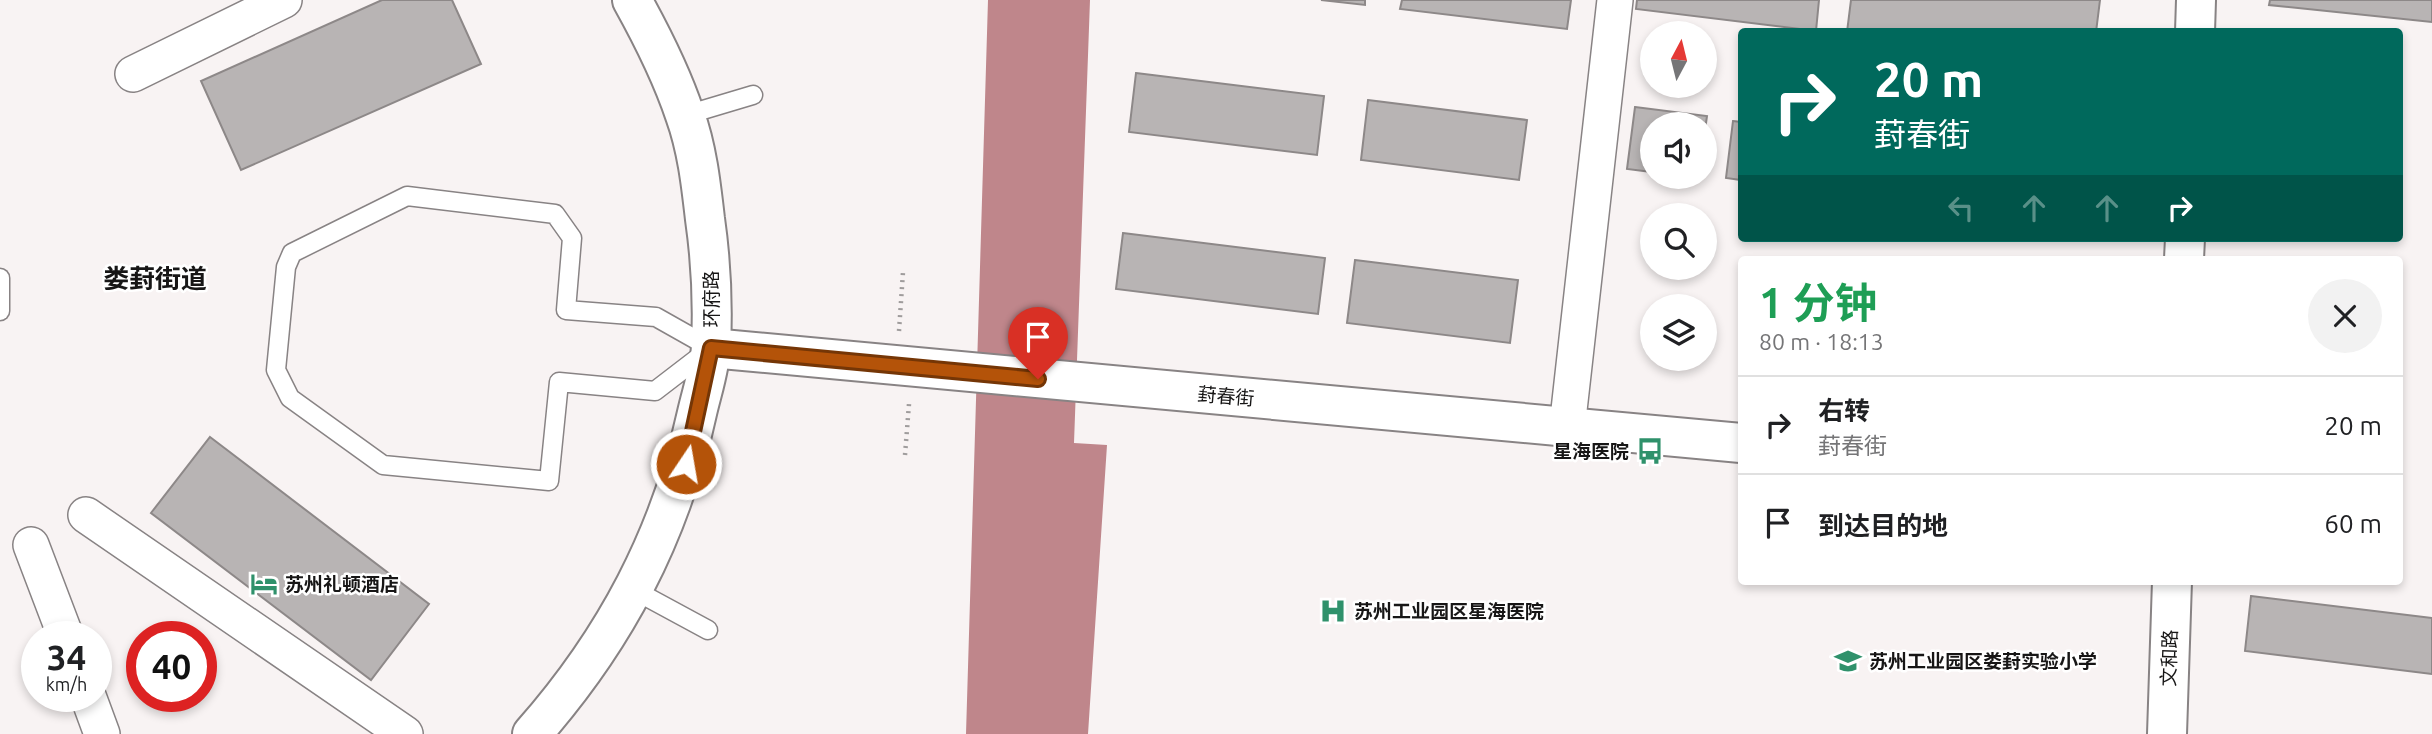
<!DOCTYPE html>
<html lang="zh">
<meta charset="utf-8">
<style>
:root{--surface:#fff;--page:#f2f2f2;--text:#202124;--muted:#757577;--line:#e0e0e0}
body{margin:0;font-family:Ubuntu,"Noto Sans SC",sans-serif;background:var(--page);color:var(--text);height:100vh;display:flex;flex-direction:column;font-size:26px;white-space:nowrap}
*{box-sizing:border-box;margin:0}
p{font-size:23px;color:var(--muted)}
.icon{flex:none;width:38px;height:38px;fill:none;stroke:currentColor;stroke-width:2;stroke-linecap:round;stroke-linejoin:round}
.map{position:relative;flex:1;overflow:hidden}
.side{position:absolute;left:1738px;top:256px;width:665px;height:329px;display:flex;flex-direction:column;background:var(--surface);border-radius:7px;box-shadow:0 4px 10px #0003}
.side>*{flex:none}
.top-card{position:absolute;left:1738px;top:28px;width:665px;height:214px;border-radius:7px;box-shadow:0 4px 10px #0003;background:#00695c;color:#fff;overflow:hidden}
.needle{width:46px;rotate:7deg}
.controls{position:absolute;left:1640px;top:21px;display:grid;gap:14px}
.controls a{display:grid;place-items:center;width:77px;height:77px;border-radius:50%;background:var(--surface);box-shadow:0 4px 10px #0003;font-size:35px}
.speed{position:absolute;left:21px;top:621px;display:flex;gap:14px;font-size:35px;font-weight:700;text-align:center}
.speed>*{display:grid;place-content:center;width:91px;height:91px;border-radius:50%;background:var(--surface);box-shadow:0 4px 10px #0003;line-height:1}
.speed small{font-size:18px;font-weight:400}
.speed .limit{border:10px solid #d22;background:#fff;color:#111}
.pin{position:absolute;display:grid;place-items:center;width:60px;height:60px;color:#fff;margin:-72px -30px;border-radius:50% 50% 50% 0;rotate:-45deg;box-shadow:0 0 7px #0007}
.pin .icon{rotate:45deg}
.me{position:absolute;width:77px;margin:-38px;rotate:12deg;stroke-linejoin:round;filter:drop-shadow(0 0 5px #0008)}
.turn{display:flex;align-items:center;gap:24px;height:147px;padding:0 21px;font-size:32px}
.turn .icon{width:91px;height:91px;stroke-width:2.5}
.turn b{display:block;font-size:49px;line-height:60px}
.lanes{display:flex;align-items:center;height:66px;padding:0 21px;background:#0003;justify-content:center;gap:35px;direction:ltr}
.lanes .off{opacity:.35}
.round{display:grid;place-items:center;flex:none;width:74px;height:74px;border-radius:37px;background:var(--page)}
.summary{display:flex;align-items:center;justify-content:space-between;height:119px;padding:0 21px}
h1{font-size:42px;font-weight:700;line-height:52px;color:#1e9e55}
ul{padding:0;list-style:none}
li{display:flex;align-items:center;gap:21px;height:98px;padding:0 21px;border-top:2px solid var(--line)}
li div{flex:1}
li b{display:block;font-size:26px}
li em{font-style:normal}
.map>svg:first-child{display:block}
</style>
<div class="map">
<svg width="2432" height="734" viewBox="0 0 2432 734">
<rect width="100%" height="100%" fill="#f8f3f3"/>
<polygon fill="#bf868b" points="988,0 1090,0 1074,443 1107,445 1088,734 966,734"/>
<g fill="#b8b4b4" stroke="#8d8888" stroke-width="2">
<polygon points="382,0 452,0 481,64 241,170 201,81"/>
<polygon points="1321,0 1365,0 1365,5"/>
<polygon points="1402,0 1571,0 1567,29 1400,9"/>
<polygon points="1637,0 1819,0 1816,31 1636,9"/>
<polygon points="1851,0 2100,0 2096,32 1847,32"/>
<polygon points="2270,0 2432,0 2432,22 2269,5"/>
<polygon points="1136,73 1324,96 1317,155 1129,132"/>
<polygon points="1368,100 1527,120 1519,180 1361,160"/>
<polygon points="1635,107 1707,116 1704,137 1704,124 1652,124 1652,172 1627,169"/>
<polygon points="1733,121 1741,122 1741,180 1726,178"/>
<polygon points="1123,233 1325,258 1318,314 1116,289"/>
<polygon points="1355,260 1518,280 1510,343 1347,323"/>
<polygon points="210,437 429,604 371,680 151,513"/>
<polygon points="2251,596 2432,618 2432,674 2245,651"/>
</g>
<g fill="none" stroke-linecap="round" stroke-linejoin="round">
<defs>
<g id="service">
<polyline points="686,115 753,95"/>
<polygon points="407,196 555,214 572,238 566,310 656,317 711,348 655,391 559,382 549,481 383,465 290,398 276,370 286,267 292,253"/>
<polyline points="0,278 0,311"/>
<polyline points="634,590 708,630"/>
</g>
<g id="minor">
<polyline points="133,74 284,0"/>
<polyline points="1567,428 1615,0"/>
<polyline points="86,515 405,734"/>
<polyline points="31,545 66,637"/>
<polyline points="88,696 102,734"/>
</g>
<g id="tertiary">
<polyline points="2195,32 2196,0"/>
<polyline points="2184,259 2185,238"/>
<polyline points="711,348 1741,443"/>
<path d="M532 734C615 640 670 536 697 413 702 391 710 368 711 346 713 304 711 261 705 219 701 184 697 148 685 115 672 76 652 36 632 0"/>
<polyline points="2167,734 2172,581"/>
</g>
</defs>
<use href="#service" stroke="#888384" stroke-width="21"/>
<use href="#minor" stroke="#888384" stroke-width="38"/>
<use href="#tertiary" stroke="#888384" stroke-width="42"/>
<g stroke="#9f9c9c" stroke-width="4.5" stroke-dasharray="2 5" stroke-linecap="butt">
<polyline points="899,331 903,272"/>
<polyline points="905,455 909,404"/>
</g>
<use href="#service" stroke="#fff" stroke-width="18"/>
<use href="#minor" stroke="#fff" stroke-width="35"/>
<use href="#tertiary" stroke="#fff" stroke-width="38"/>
</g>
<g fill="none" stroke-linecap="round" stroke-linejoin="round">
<defs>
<polyline id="route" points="686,464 711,348 1038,379"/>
</defs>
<use href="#route" stroke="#753606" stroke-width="18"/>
<use href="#route" stroke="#b45309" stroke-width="12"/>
</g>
<defs>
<symbol id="bus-bare" viewBox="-9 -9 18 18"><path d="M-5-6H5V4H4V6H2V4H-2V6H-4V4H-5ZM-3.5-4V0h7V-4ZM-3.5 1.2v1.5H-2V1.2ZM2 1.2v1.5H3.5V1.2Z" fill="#2f916b" stroke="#fff" stroke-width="2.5" paint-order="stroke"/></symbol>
<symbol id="hotel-bare" viewBox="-9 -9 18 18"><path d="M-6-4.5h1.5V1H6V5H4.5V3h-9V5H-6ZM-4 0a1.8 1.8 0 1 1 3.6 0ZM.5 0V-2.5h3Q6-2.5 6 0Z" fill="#2f916b" stroke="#fff" stroke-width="2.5" paint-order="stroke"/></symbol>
<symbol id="hospital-bare" viewBox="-9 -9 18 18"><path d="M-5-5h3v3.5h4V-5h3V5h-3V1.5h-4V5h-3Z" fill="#2f916b" stroke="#fff" stroke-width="2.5" paint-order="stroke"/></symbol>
<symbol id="school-bare" viewBox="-9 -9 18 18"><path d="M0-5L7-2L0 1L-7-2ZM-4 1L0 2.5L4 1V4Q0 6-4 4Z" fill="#2f916b" stroke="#fff" stroke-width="2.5" paint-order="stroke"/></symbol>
</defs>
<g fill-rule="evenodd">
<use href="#bus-bare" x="1631" y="432" width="38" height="38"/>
<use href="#hotel-bare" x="245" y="565" width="38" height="38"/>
<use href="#hospital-bare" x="1314" y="592" width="38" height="38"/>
<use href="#school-bare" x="1829" y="642" width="38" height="38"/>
</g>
<g text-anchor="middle" stroke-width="5" stroke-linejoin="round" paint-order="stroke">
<g font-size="19" fill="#171616" stroke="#fff">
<text transform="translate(711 299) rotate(-90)" y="7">环府路</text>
<text transform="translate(1226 396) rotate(5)" y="7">葑春街</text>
<text transform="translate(2169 658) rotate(-88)" y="7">文和路</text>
</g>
<g font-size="19" font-weight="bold" fill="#171616" stroke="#fff" text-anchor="start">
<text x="1629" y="458" text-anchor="end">星海医院</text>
<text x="285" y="591">苏州礼顿酒店</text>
<text x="1354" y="618">苏州工业园区星海医院</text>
<text x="1869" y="668">苏州工业园区娄葑实验小学</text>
</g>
<g font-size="26" font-weight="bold" fill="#171616" stroke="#fff">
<text x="155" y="288">娄葑街道</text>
</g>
</g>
</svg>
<div class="controls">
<a><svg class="needle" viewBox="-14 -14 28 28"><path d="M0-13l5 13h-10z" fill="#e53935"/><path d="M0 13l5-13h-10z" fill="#757577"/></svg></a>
<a><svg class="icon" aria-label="sound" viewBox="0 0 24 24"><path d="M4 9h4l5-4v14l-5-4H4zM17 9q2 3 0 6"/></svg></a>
<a><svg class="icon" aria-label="search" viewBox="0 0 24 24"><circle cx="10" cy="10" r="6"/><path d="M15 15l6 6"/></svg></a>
<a><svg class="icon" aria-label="layers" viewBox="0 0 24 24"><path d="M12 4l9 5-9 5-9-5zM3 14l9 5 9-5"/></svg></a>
</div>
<div class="speed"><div>34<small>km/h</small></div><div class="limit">40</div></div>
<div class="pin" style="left:1038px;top:379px;background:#d93025"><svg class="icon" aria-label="arrive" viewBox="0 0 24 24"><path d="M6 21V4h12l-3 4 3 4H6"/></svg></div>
<svg class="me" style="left:686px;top:464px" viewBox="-20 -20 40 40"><circle r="17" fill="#b45309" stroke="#fff" stroke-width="3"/><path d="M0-11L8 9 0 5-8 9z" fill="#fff"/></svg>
<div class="top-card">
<div class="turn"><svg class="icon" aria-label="right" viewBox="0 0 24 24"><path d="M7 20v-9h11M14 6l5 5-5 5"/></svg><div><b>20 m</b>葑春街</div></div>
<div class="lanes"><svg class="icon off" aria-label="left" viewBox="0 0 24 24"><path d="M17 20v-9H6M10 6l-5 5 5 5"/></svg><svg class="icon off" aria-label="ahead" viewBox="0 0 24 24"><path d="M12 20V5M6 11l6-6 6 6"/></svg><svg class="icon off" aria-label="ahead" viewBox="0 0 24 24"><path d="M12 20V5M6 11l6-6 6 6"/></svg><svg class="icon" aria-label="right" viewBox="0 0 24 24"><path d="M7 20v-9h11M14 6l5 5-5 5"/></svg></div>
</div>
<section class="side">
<div class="summary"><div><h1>1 分钟</h1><p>80 m · 18:13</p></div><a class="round"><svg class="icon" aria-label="close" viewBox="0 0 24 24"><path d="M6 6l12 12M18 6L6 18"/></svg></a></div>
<ul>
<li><svg class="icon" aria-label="right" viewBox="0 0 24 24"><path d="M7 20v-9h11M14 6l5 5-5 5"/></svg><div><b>右转</b><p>葑春街</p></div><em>20 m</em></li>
<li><svg class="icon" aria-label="arrive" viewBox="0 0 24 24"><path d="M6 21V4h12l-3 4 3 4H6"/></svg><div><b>到达目的地</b></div><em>60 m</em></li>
</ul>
</section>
</div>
